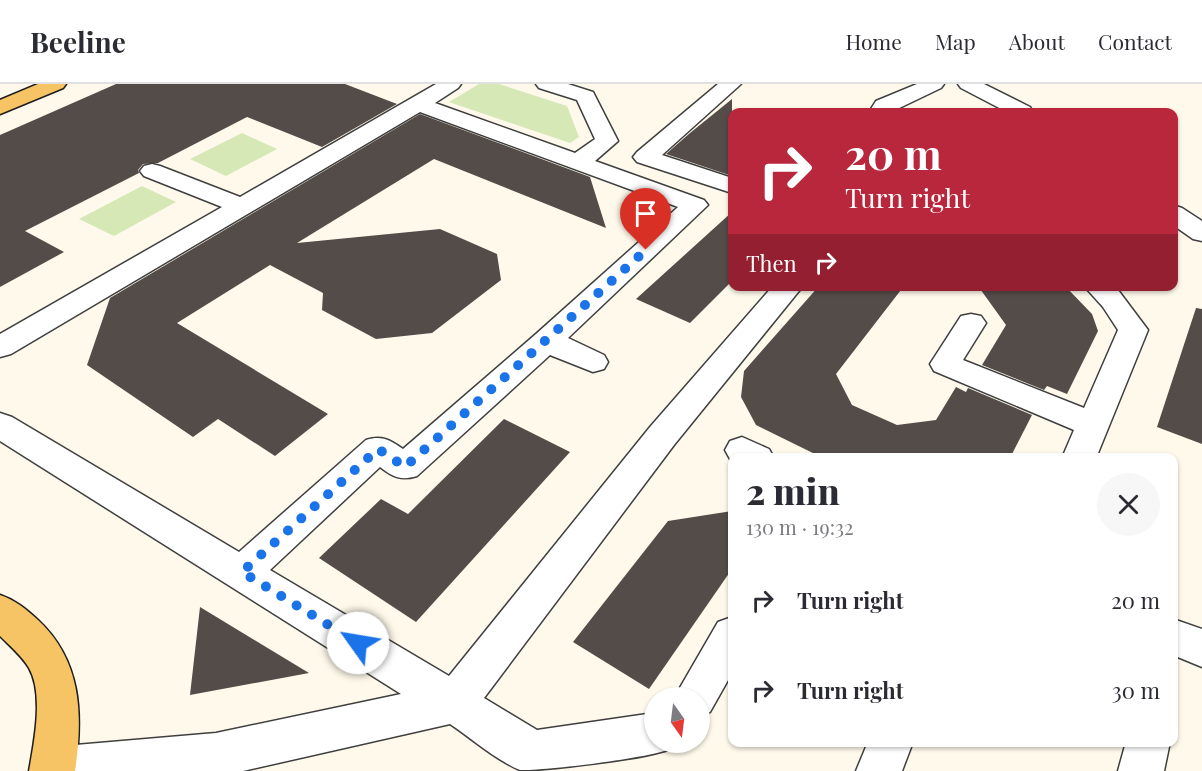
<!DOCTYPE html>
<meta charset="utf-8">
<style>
:root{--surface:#fff;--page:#f7f7f7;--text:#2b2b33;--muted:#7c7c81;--line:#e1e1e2}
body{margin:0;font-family:"Playfair Display",serif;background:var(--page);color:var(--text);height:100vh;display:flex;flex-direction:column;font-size:22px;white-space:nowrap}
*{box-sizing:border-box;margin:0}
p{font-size:20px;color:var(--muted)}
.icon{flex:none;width:33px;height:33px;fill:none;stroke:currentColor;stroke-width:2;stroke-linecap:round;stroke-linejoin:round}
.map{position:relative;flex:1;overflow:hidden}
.sheet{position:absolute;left:728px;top:369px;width:450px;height:294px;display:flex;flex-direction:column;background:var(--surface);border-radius:12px;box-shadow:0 2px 4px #0004}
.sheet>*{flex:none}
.guide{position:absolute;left:728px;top:24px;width:450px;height:183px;border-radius:12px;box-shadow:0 2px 4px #0004;background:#b9273c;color:#fff;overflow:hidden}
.needle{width:39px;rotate:166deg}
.fabs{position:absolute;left:644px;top:603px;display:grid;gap:12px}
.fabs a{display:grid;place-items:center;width:66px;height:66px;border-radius:50%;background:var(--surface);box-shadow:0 2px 4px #0004;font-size:30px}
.pin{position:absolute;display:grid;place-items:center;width:51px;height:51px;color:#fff;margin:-62px -26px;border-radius:50% 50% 50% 0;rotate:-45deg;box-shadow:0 0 6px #0007}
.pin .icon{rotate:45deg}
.me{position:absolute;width:66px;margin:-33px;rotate:302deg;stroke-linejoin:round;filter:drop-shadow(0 0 4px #0008)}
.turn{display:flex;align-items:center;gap:21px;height:126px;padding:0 18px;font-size:27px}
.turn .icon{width:78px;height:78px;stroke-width:2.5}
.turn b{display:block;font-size:42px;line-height:51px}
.then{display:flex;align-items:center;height:57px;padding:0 18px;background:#0003;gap:12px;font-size:22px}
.round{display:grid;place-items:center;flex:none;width:63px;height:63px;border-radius:32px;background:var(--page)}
.overview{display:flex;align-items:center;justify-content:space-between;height:102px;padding:0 18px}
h1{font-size:36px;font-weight:800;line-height:45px}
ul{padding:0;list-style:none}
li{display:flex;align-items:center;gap:18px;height:90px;padding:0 18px}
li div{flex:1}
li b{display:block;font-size:22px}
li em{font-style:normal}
header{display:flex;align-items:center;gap:36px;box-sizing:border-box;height:84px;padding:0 30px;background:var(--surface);border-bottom:2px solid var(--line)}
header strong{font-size:28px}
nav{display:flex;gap:33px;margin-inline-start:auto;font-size:21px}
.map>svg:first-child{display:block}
</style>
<header>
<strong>Beeline</strong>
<nav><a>Home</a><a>Map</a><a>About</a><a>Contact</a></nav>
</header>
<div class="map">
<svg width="1202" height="687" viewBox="0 0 1202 687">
<rect width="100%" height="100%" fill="#fff9eb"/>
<g fill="#d5e8b6">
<polygon points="479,0 499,0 567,22 579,53 570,59 449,18"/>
<polygon points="242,49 277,65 226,92 190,75"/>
<polygon points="142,102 176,118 114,152 79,135"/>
</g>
<g fill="#544c49">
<polygon points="116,0 345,0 397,20 322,63 247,33 158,79 143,80 138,86 139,89 25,147 64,168 0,203 0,51"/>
<polygon points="732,15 732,92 666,70 690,49"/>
<polygon points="420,30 590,93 606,144 434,75 297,159 440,145 497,170 501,196 432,249 376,255 322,226 323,209 270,181 177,239 328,330 275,372 218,335 193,353 87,281 110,214"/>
<polygon points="732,128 732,197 690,239 636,215"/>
<polygon points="819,202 904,202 836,290 852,321 897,341 936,336 956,303 966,308 968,304 1032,331 1010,374 823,374 756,341 741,313 744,287"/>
<polygon points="978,202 1065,202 1092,230 1098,247 1067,310 1047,302 1044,306 982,281 1006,241"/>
<polygon points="1196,224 1202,225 1202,360 1157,343"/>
<polygon points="504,335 570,368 416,538 319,474 381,415 408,430"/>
<polygon points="732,427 732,485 649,605 573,558 668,437"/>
<polygon points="200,523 309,589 190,611"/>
</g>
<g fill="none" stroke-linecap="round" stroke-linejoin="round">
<defs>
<g id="minor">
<path d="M436 0H461L458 4 435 19 575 69 595 55 577 16 539 4 536 0H568L593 8 618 57 595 77 704 116 708 121 568 254 604 271 608 278 604 285 593 288 550 271 417 392C401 397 393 393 380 383L270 486 449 592 650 343 773 202H803L674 361 484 614 537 646 654 629V658H672L670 665C645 675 542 687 520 686 496 676 471 654 450 640L243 687H30L36 670 52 663 216 649 401 610 0 357V329L12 333 239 468 366 356C382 351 390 356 403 365L536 250 678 123 420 28 11 270 0 273V250L222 123 144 92 140 87 144 82 152 80 160 82 240 113Z"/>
<polygon points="718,0 741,0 662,71 732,94 732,109 637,78 633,73 637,68"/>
<polygon points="917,0 944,0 941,4 891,28 869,28 876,17"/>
<polygon points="958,0 984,0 1030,23 1033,28 1007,28 961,4"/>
<polygon points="1173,121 1182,124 1202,137 1202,157 1193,155 1173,141"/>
<polygon points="1084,202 1115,202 1148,246 1096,374 1062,374 1074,346 934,287 930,280 961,232 971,230 981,232 986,239 963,276 1084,324 1118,246 1103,223"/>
<polygon points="742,353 769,365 774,374 730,375 725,366 730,357"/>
<polygon points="732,533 732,589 710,628 699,633 699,614 674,614 718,538"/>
<polygon points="1173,535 1202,545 1202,583 1173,571"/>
<polygon points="868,658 913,658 902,687 856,687"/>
<polygon points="1126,658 1170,658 1164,687 1118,687"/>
</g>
<g id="major">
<polygon points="38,0 66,0 63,4 0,30 0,16"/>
<path d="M0 511C15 516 26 525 38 536 82 577 83 631 75 687H29C34 659 44 610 29 584 22 572 10 562 0 552Z"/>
</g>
</defs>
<use href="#minor" stroke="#3f3f3f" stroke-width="3"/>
<use href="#major" stroke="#1d1d1d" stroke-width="3"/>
<use href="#minor" fill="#fff" fill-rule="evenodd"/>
<use href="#major" fill="#f6c464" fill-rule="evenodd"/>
</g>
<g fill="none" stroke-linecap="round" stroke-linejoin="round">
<polyline stroke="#1a73e8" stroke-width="10" stroke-dasharray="0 18" points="358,559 242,488 378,365 405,383 646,166"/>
</g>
</svg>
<div class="fabs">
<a><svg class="needle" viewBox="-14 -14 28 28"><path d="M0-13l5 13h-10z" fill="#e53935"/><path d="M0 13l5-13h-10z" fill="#7c7c81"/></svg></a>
</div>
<div class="pin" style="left:646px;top:166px;background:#d93025"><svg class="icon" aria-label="arrive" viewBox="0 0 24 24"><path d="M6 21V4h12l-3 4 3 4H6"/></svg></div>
<svg class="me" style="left:358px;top:559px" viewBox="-20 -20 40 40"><circle r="19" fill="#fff"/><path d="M0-13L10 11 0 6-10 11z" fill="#1a73e8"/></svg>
<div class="guide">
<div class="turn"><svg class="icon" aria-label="right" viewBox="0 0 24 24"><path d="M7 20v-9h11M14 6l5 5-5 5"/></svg><div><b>20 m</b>Turn right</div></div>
<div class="then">Then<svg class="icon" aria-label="right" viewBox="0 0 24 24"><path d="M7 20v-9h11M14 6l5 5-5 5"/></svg></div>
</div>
<section class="sheet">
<div class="overview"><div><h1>2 min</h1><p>130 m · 19:32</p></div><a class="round"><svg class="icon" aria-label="close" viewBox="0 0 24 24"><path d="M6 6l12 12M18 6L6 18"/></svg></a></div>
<ul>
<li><svg class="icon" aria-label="right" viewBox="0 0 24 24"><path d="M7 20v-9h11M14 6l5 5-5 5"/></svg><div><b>Turn right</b></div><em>20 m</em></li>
<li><svg class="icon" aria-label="right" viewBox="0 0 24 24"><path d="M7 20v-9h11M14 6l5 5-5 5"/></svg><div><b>Turn right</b></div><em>30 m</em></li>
</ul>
</section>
</div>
